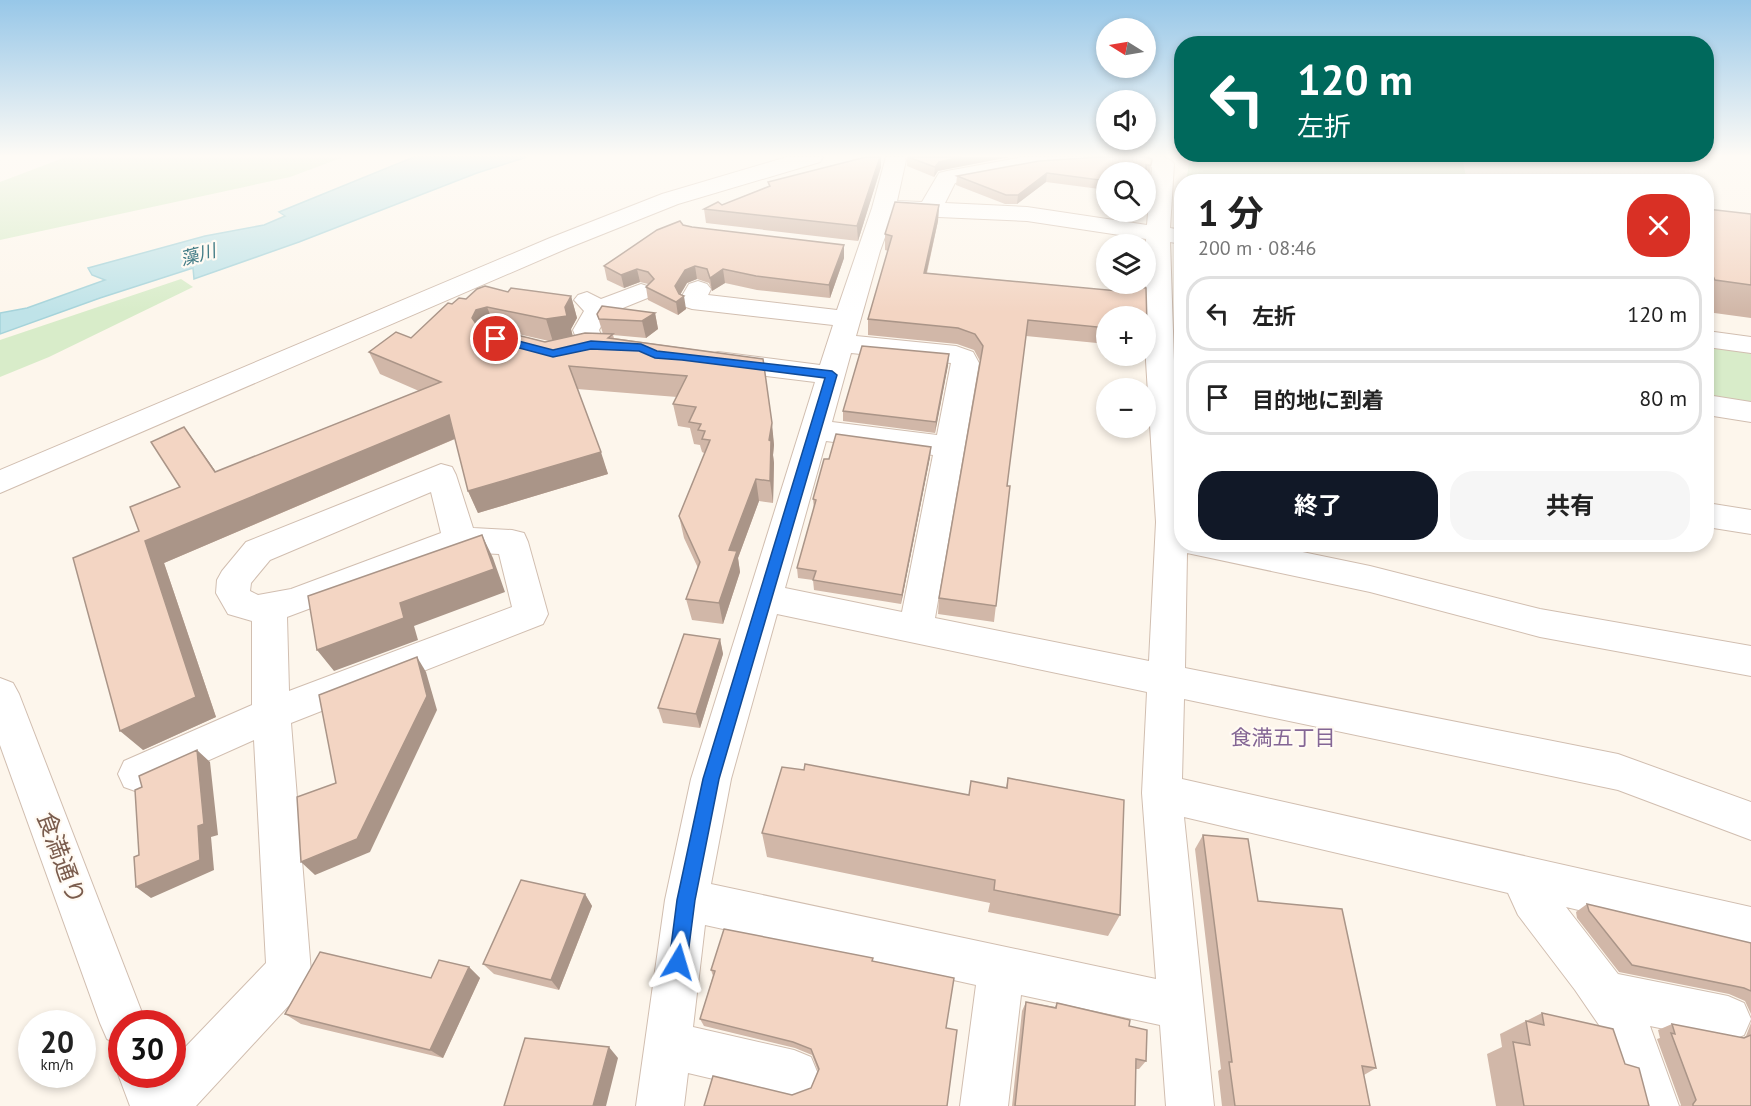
<!DOCTYPE html>
<html lang="ja">
<meta charset="utf-8">
<style>
:root{--surface:#fff;--page:#f6f6f6;--text:#222;--muted:#767676;--line:#e0e0e0;--accent:#111827}
body{margin:0;font-family:"PT Sans","Noto Sans JP",sans-serif;background:var(--page);color:var(--text);height:100vh;display:flex;flex-direction:column;font-size:22px;white-space:nowrap}
*{box-sizing:border-box;margin:0}
p{font-size:20px;color:var(--muted)}
.icon{flex:none;width:33px;height:33px;fill:none;stroke:currentColor;stroke-width:2;stroke-linecap:round;stroke-linejoin:round}
.map{position:relative;flex:1;overflow:hidden}
.drawer{position:absolute;left:1174px;top:174px;width:540px;height:378px;display:flex;flex-direction:column;background:var(--surface);border-radius:24px;box-shadow:0 3px 9px #0003}
.drawer>*{flex:none}
.top-card{position:absolute;left:1174px;top:36px;width:540px;height:126px;border-radius:24px;box-shadow:0 3px 9px #0003;background:#00695c;color:#fff;overflow:hidden}
.needle{width:39px;rotate:281deg}
.tools{position:absolute;left:1096px;top:18px;display:grid;gap:12px}
.tools a{display:grid;place-items:center;width:60px;height:60px;border-radius:50%;background:var(--surface);box-shadow:0 3px 9px #0003;font-size:30px}
.speed{position:absolute;left:18px;top:1010px;display:flex;gap:12px;font-size:30px;font-weight:700;text-align:center}
.speed>*{display:grid;place-content:center;width:78px;height:78px;border-radius:50%;background:var(--surface);box-shadow:0 3px 9px #0003;line-height:1}
.speed small{font-size:15px;font-weight:400}
.speed .limit{border:9px solid #d22;background:#fff;color:#111}
.pin{position:absolute;display:grid;place-items:center;width:51px;height:51px;color:#fff;margin:-26px;border:3px solid #fff;border-radius:50%;box-shadow:0 2px 6px #0007}
.me{position:absolute;width:66px;margin:-33px;rotate:7deg;stroke-linejoin:round;filter:drop-shadow(0 0 4px #0008)}
.turn{display:flex;align-items:center;gap:21px;height:126px;padding:0 24px;font-size:27px}
.turn .icon{width:78px;height:78px;stroke-width:2.5}
.turn b{display:block;font-size:42px;line-height:51px}
.round{display:grid;place-items:center;flex:none;width:63px;height:63px;border-radius:24px;background:var(--page)}
.head{display:flex;align-items:center;justify-content:space-between;height:102px;padding:0 24px}
h1{font-size:36px;font-weight:700;line-height:45px}
.button{display:flex;gap:12px;margin-top:auto;padding:12px 24px}
.button a{flex:1;height:69px;border-radius:24px;background:var(--accent);color:#fff;font-size:24px;font-weight:700;line-height:69px;text-align:center}
.button a+a{background:var(--page);color:var(--text)}
ul{padding:0;list-style:none}
li{display:flex;align-items:center;gap:18px;height:75px;margin:0 12px 9px;padding:0 12px;border:3px solid var(--line);border-radius:24px}
li div{flex:1}
li b{display:block;font-size:22px}
li em{font-style:normal}
.map>svg:first-child{display:block}
</style>
<div class="map">
<svg width="1751" height="1106" viewBox="0 0 1751 1106">
<rect width="100%" height="100%" fill="#fdf6ec"/>
<g fill="#d8ecc9">
<polygon points="66,157 344,157 290,177 0,240 0,182"/>
<polygon points="1190,157 1462,157 1467,181 1186,181"/>
<polygon points="181,279 193,287 49,357 0,377 0,340"/>
<polygon points="1707,346 1751,353 1751,404 1707,397"/>
</g>
<polygon fill="#bfe3e8" stroke="#a5d3da" stroke-width="1.5" points="414,157 527,157 477,173 299,242 194,279 193,268 100,298 0,334 0,313 27,308 105,280 92,275 88,268 205,236 264,225 285,216 279,212"/>
<g fill="none" stroke-linecap="round" stroke-linejoin="round">
<defs>
<g id="minor">
<polygon points="787,157 823,157 820,162 678,204 568,248 0,493 0,470 550,238 662,194"/>
<path d="M886 157H904L906 160 897 201 922 202 939 173 947 171 1023 157H1109L1106 162 1098 164 1037 168 955 183 945 203 1027 207 1147 225 1152 167 1139 162 1136 157C1148 157 1166 153 1174 164L1170 228 1182 230V244L1170 242 1174 361 1182 454V544H1264L1370 566 1540 609 1751 646V676L1540 637 1370 592 1187 553 1185 668 1618 754 1751 802V840L1618 790 1184 699 1182 779 1751 907V951L1566 907 1618 974 1728 996 1744 1003 1751 1019 1744 1035 1728 1042 1650 1026 1679 1106H1631L1613 1052 1599 1025 1575 990 1518 915 1508 893 1184 817 1214 1106H1166L1160 1025 1021 995 1008 1106H960L976 985 705 925 693 1027 794 1050 811 1057 818 1074 811 1091 794 1098 688 1073 684 1106H636L665 900 691 779 815 382 718 370 708 367 704 361 708 355 718 352 820 365 833 325 692 309 683 306 679 301 689 284 698 281 707 284 711 289 708 295 837 310 872 208ZM893 215 1027 221 1146 239V361L1156 522 1149 661 935 618 979 363 973 352 956 346 856 336 880 251ZM851 353 951 363 937 435 832 422ZM826 441 933 455 902 612 785 588ZM777 614 1147 692 1142 793 1156 979 711 884 731 779Z"/>
<polygon points="641,284 650,287 654,292 650,297 608,314 599,330 605,345 601,351 591,353 581,351 573,330 584,311 574,300 578,295 587,292 601,299"/>
<polygon points="1707,331 1751,337 1751,353 1707,347"/>
<polygon points="1707,395 1751,402 1751,422 1707,415"/>
<path d="M441 464 452 467 456 475 473 528 512 530 524 533 528 542 548 614 543 624 291 723 311 972 305 988 196 1106H130L118 1074 122 1066V1074H172V1061L266 963 254 740 138 792 124 787 118 774 124 761 252 705V621L228 614 216 593 217 580 222 571 246 542ZM431 492 441 533 291 589 258 595 250 591 251 583 270 560ZM461 552 499 554 512 607 289 691 287 617Z"/>
<polygon points="1707,503 1751,510 1751,534 1707,527"/>
<polygon points="0,678 13,683 19,694 146,1023 122,1023 122,1046 107,1039 100,1023 0,745"/>
</g>
</defs>
<use href="#minor" stroke="#d1beb0" stroke-width="2"/>
<use href="#minor" fill="#fff" fill-rule="evenodd"/>
</g>
<g fill="#d1b7a8" fill-rule="evenodd">
<polygon points="866,157 881,157 881,167 858,241 706,223 704,209 722,205 769,186 768,182"/>
<polygon points="907,157 946,169 938,171 934,177 907,166"/>
<polygon points="1146,157 1151,165 1149,175 1146,174 1146,172 1107,172 1107,190 1046,182 1017,204 1005,204 956,185 957,176"/>
<polygon points="895,202 939,205 938,221 927,273 1117,291 1119,285 1146,288 1147,326 1146,330 1146,316 1107,316 1107,344 1026,336 1007,486 1010,486 994,622 938,614 939,598 980,361 974,350 957,344 868,335 868,319 888,251 885,250 885,234"/>
<polygon points="1707,209 1751,214 1751,318 1707,312"/>
<polygon points="683,225 692,227 844,245 844,258 830,298 757,290 725,283 712,291 709,283 697,279 687,283 680,295 686,309 678,315 648,300 646,287 648,284 640,282 624,288 607,280 604,266"/>
<path d="M508 292 571 296 577 318 571 329 573 336 603 334 597 314 655 313 658 329 646 338 613 335 614 338 763 359 774 445 773 455 774 463 773 503 759 501 738 558 740 572 723 624 692 620 686 599 698 568 684 538 679 516 705 454 704 453 702 452 700 445 694 444 690 428 678 426 673 404 677 397 577 389 608 474 478 513 468 491 455 439 164 563 216 717 143 750 139 531 180 487 184 427 216 472 419 391 380 374 369 352 411 338 452 304 466 299ZM494 329H496L549 341 545 342Z"/>
<polygon points="948,365 935,433 843,421 843,411"/>
<polygon points="930,457 901,604 814,590 813,580 798,578 797,568 814,509 813,499 829,459"/>
<polygon points="720,639 723,654 700,728 663,723 658,708"/>
<polygon points="804,770 969,795 1006,787 1008,778 1120,915 1108,936 988,912 990,903 767,857 762,833"/>
<polygon points="1203,835 1258,901 1376,1068 1364,1075 1370,1106 1222,1106 1218,1071 1221,1069 1195,849"/>
<polygon points="585,894 592,906 559,990 494,974 483,964"/>
<polygon points="1587,904 1751,943 1751,1014 1745,1001 1729,994 1619,972 1577,918 1576,912"/>
<polygon points="724,929 873,958 873,961 954,978 946,1028 957,1030 947,1106 704,1106 713,1076 792,1095 811,1088 818,1071 812,1055 795,1048 704,1026 700,1019 713,976 711,970"/>
<polygon points="469,967 480,978 443,1058 301,1024 285,1014 431,978"/>
<polygon points="1026,1002 1055,1007 1057,1003 1129,1026 1146,1061 1139,1069 1136,1069 1135,1106 1012,1106 1022,1011"/>
<polygon points="1542,1013 1625,1064 1649,1106 1496,1106 1487,1054 1502,1047 1500,1034"/>
<polygon points="1751,1023 1751,1106 1680,1106 1681,1105 1657,1039 1660,1038 1658,1030 1672,1024 1742,1038 1746,1036"/>
</g>
<g fill="#aa9588">
<polygon points="880,157 881,157 881,167 858,241 857,226"/>
<polygon points="961,157 1010,157 938,171 934,177 935,167 939,162"/>
<polygon points="1047,173 1046,182 1017,204 1018,195"/>
<polygon points="939,205 938,221 923,288 924,273"/>
<polygon points="844,245 844,258 830,298 829,285"/>
<polygon points="695,266 697,279 687,283 677,300 675,286 685,270"/>
<polygon points="637,269 640,282 624,288 621,275"/>
<polygon points="723,269 725,283 712,291 710,278"/>
<polygon points="571,296 577,318 571,329 573,338 553,342 546,319 565,307"/>
<polygon points="684,296 686,309 678,315 676,302"/>
<polygon points="487,307 496,329 484,332 481,340 472,318 476,310"/>
<polygon points="655,313 658,329 646,338 642,321"/>
<polygon points="949,354 948,365 935,433 936,422"/>
<polygon points="449,415 459,437 164,563 216,717 143,750 120,731 145,541"/>
<polygon points="772,423 774,445 773,455 774,463 773,503 770,481 769,440"/>
<polygon points="184,427 200,449 232,495 215,472"/>
<polygon points="931,447 930,457 901,604 902,595"/>
<polygon points="601,452 608,474 478,513 468,491"/>
<polygon points="756,479 759,501 738,558 740,572 723,624 719,603 729,550"/>
<polygon points="482,535 493,558 505,592 414,626 418,640 334,671 317,650 400,603"/>
<polygon points="720,639 723,654 700,728 696,714"/>
<polygon points="417,657 426,672 437,710 370,852 315,875 301,862"/>
<polygon points="197,750 210,762 218,835 211,837 214,870 151,898 136,887 198,826"/>
<polygon points="585,894 592,906 559,990 551,980"/>
<polygon points="469,967 480,978 443,1058 430,1050"/>
<polygon points="609,1047 618,1058 606,1106 593,1106"/>
</g>
<g fill="#f3d5c3" stroke="#aa9588" stroke-width="1.5">
<polygon points="866,157 880,157 857,226 704,209 718,202 722,205 770,186 768,182"/>
<polygon points="908,157 961,157 939,162 935,167"/>
<polygon points="1100,157 1146,157 1152,159 1151,165 1146,165 1146,172 1107,172 1107,181 1047,173 1018,195 1006,195 957,176 1039,161"/>
<polygon points="895,202 939,205 924,273 1118,291 1119,285 1146,288 1147,326 1146,326 1146,316 1107,316 1107,328 1028,320 1007,486 1010,486 996,606 939,598 983,346 975,334 958,328 868,319 892,236 885,234"/>
<polygon points="1707,209 1751,214 1751,285 1715,280 1707,264"/>
<polygon points="680,221 683,225 692,227 844,245 829,285 756,276 723,269 710,278 707,269 695,266 685,270 675,286 679,294 684,296 676,302 646,287 654,279 648,272 637,269 621,275 604,266 657,230"/>
<polygon points="485,286 508,292 511,288 571,296 565,307 567,316 546,319 487,307 476,310 472,318 477,325 545,342 585,333 613,334 608,338 763,359 772,423 769,440 771,441 770,481 756,479 729,550 737,551 719,603 686,599 700,562 679,516 710,440 702,439 705,431 698,430 701,424 689,422 696,407 673,404 687,376 569,366 601,452 468,491 449,415 145,541 196,697 120,731 73,558 139,531 130,507 180,487 151,442 184,427 215,472 441,382 369,352 396,332 411,338 448,303 452,304 459,298 466,299 477,289"/>
<polygon points="602,306 655,313 642,321 599,319 597,314"/>
<polygon points="862,346 949,354 936,422 843,411"/>
<polygon points="836,434 931,447 902,595 813,580 816,571 797,568 816,500 813,499 824,459 829,459"/>
<polygon points="482,535 494,569 400,603 404,618 317,650 308,596"/>
<polygon points="684,634 720,639 696,714 658,708"/>
<polygon points="417,657 427,696 357,839 301,862 297,797 336,783 319,695"/>
<polygon points="197,750 204,824 198,826 200,860 136,887 134,857 139,855 135,790 142,787 139,776"/>
<polygon points="805,764 969,795 971,781 1007,788 1008,778 1124,800 1120,915 994,890 995,880 762,833 782,767 804,770"/>
<polygon points="1203,835 1248,839 1258,901 1342,909 1376,1068 1362,1066 1370,1106 1235,1106 1229,1062 1232,1062"/>
<polygon points="521,880 585,894 551,980 483,964"/>
<polygon points="1587,904 1751,943 1751,991 1744,988 1632,965 1589,911"/>
<polygon points="724,929 873,958 872,961 954,978 946,1028 957,1030 947,1106 704,1106 713,1076 792,1095 811,1088 819,1069 811,1049 793,1042 700,1019 715,971 711,970"/>
<polygon points="320,952 431,978 439,960 469,967 430,1050 285,1014"/>
<polygon points="1026,1002 1056,1008 1057,1003 1130,1020 1129,1026 1147,1030 1146,1061 1136,1059 1135,1106 1015,1106"/>
<polygon points="1542,1013 1613,1029 1625,1064 1639,1068 1649,1106 1524,1106 1513,1042 1530,1045 1526,1021 1544,1025"/>
<polygon points="1672,1024 1744,1038 1751,1035 1751,1106 1693,1106 1693,1104 1696,1100 1671,1033 1675,1034"/>
<polygon points="525,1038 609,1047 593,1106 504,1106"/>
</g>
<linearGradient id="sky" x2="0" y2="1"><stop stop-color="#97c7e8"/><stop offset="0.5" stop-color="#fefbf6"/><stop offset="1" stop-color="#fefbf6" stop-opacity="0"/></linearGradient>
<rect width="1751" height="312" fill="url(#sky)"/>
<polygon fill="#1a73e8" stroke="#114b97" stroke-width="1.5" points="496,335 553,350 591,341 641,344 657,351 832,371 837,375 719,779 695,900 687,962 685,969 678,972 672,969 669,962 677,900 703,779 825,378 682,360 655,358 639,351 591,349 553,357 493,341 491,339"/>
<g text-anchor="middle" stroke-width="4.5" stroke-linejoin="round" paint-order="stroke">
<g font-size="18" font-style="italic" fill="#437c86" stroke="#fffaf3">
<text transform="translate(198 255) rotate(-15)" y="6">藻川</text>
</g>
<g font-size="21" fill="#846695" stroke="#fffaf3">
<text x="1283" y="745">食満五丁目</text>
</g>
<g font-size="24" fill="#7a5c4d" stroke="#fffaf3">
<text transform="translate(61 858) rotate(70)" y="8">食満通り</text>
</g>
</g>
</svg>
<div class="tools">
<a><svg class="needle" viewBox="-14 -14 28 28"><path d="M0-13l5 13h-10z" fill="#e53935"/><path d="M0 13l5-13h-10z" fill="#767676"/></svg></a>
<a><svg class="icon" aria-label="sound" viewBox="0 0 24 24"><path d="M4 9h4l5-4v14l-5-4H4zM17 9q2 3 0 6"/></svg></a>
<a><svg class="icon" aria-label="search" viewBox="0 0 24 24"><circle cx="10" cy="10" r="6"/><path d="M15 15l6 6"/></svg></a>
<a><svg class="icon" aria-label="layers" viewBox="0 0 24 24"><path d="M12 4l9 5-9 5-9-5zM3 14l9 5 9-5"/></svg></a>
<a>+</a>
<a>−</a>
</div>
<div class="speed"><div>20<small>km/h</small></div><div class="limit">30</div></div>
<div class="pin" style="left:496px;top:339px;background:#d93025"><svg class="icon" aria-label="arrive" viewBox="0 0 24 24"><path d="M6 21V4h12l-3 4 3 4H6"/></svg></div>
<svg class="me" style="left:678px;top:962px" viewBox="-20 -20 40 40"><path d="M0-17L14 15 0 8-14 15z" fill="#1a73e8" stroke="#fff" stroke-width="4"/></svg>
<div class="top-card">
<div class="turn"><svg class="icon" aria-label="left" viewBox="0 0 24 24"><path d="M17 20v-9H6M10 6l-5 5 5 5"/></svg><div><b>120 m</b>左折</div></div>
</div>
<section class="drawer">
<div class="head"><div><h1>1 分</h1><p>200 m · 08:46</p></div><a class="round" style="background:#d93025;color:#fff"><svg class="icon" aria-label="close" viewBox="0 0 24 24"><path d="M6 6l12 12M18 6L6 18"/></svg></a></div>
<ul>
<li><svg class="icon" aria-label="left" viewBox="0 0 24 24"><path d="M17 20v-9H6M10 6l-5 5 5 5"/></svg><div><b>左折</b></div><em>120 m</em></li>
<li><svg class="icon" aria-label="arrive" viewBox="0 0 24 24"><path d="M6 21V4h12l-3 4 3 4H6"/></svg><div><b>目的地に到着</b></div><em>80 m</em></li>
</ul>
<div class="button"><a>終了</a><a>共有</a></div>
</section>
</div>
